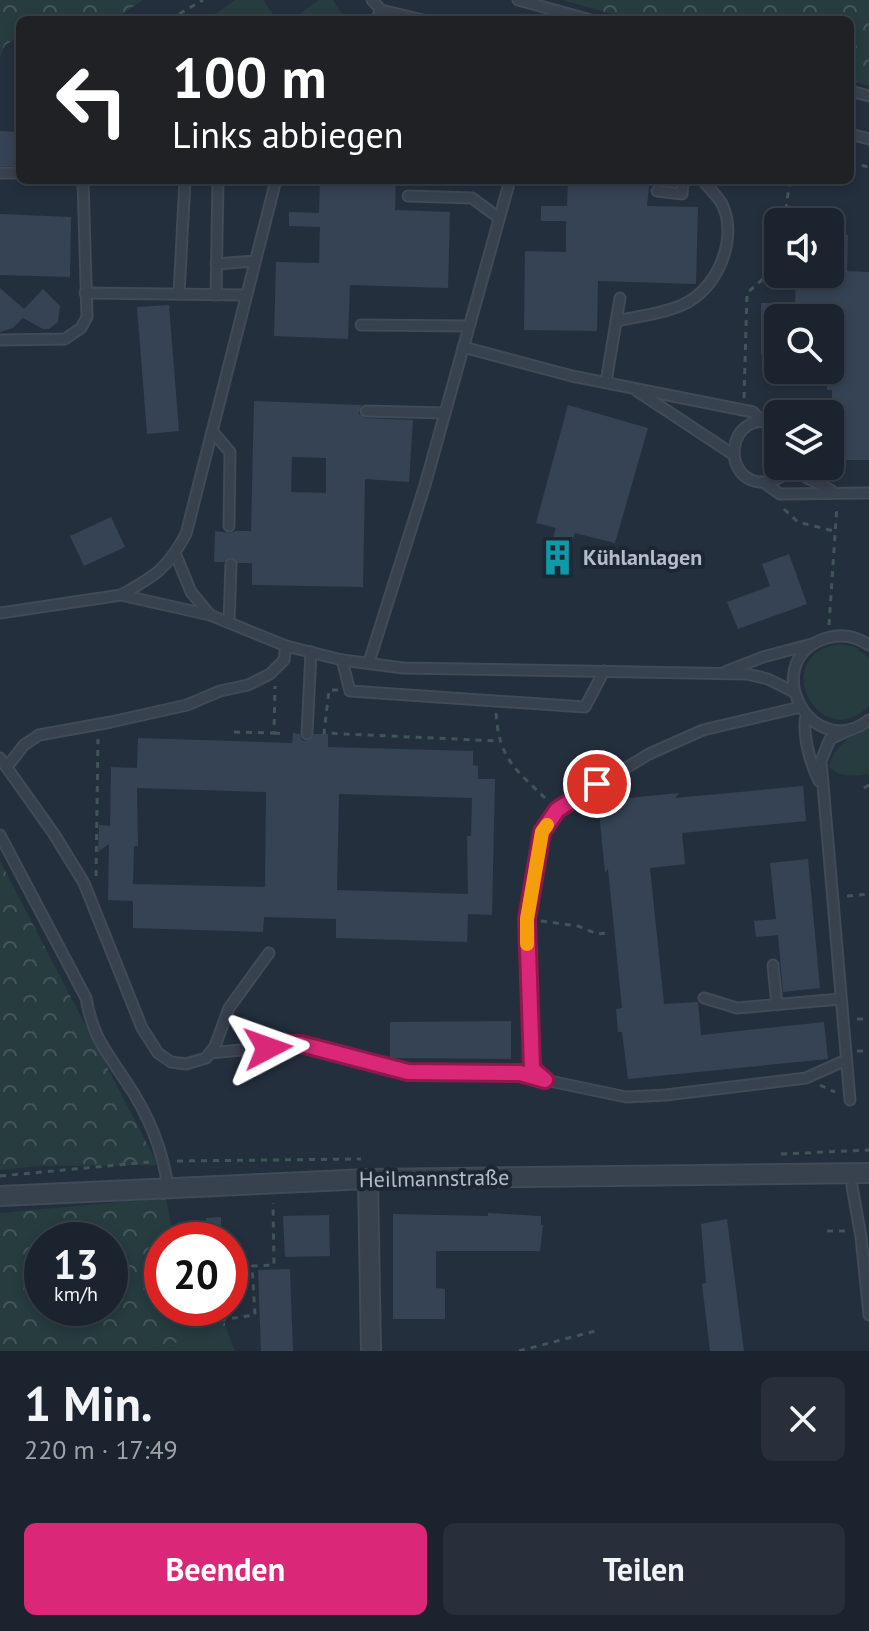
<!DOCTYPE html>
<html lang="de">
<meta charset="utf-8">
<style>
:root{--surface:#1b232e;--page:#282f3a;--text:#f1f3f6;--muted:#a0a4aa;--line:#39404a;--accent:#db2777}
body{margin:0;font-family:"PT Sans",sans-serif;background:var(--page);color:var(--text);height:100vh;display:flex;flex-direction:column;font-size:30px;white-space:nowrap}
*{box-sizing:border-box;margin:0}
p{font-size:26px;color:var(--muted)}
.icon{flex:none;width:44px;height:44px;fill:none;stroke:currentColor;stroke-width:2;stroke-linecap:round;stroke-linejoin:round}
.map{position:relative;height:1351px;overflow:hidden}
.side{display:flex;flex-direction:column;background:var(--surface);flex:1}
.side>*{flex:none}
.guide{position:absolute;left:16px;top:16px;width:838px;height:168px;border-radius:12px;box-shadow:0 4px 12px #0003,0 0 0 2px var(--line);background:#202124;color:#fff;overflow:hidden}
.fabs{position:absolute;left:764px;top:208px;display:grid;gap:16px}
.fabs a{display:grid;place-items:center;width:80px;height:80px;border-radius:12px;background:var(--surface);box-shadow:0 4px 12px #0003,0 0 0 2px var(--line);font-size:40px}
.speed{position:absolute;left:24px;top:1222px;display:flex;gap:16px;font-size:40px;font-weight:700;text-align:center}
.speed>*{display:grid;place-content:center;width:104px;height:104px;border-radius:50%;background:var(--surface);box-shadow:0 4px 12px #0003,0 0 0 2px var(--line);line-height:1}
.speed small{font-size:20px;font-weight:400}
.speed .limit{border:12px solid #d22;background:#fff;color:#111}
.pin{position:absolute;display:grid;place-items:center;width:68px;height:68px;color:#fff;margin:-34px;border:4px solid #fff;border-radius:50%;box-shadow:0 2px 8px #0007}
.me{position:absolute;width:88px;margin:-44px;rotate:86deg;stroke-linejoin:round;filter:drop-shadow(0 0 6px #0008)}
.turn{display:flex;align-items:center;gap:28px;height:168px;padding:0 24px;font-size:36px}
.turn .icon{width:104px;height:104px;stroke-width:2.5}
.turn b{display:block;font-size:56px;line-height:68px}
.round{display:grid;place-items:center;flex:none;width:84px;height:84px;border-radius:12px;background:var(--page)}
.headline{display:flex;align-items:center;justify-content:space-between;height:136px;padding:0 24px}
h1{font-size:48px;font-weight:700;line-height:60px}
.primary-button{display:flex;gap:16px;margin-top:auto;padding:16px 24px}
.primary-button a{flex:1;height:92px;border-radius:12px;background:var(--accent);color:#fff;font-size:32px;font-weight:700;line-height:92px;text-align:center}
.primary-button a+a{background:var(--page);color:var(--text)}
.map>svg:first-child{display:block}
</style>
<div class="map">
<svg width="869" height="1351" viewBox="0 0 869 1351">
<defs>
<pattern id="forest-crowns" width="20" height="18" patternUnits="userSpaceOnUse" patternTransform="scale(2)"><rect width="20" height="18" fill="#263c3f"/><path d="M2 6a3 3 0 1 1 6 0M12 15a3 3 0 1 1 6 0" fill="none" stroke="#435659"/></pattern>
</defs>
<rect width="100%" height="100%" fill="#242f3e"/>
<g fill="#263c3f">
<polygon points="235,0 263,0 277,20 206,20"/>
<polygon points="319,0 333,0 346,20 290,20"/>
<path d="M840 644 855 647 869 658V706C820 756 766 654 840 644Z"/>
<path d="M869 723V774C854 776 841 778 829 767 832 747 854 735 869 723Z"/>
<polygon points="226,1328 235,1351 147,1351"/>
</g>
<g fill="url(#forest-crowns)" fill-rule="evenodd">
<polygon points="0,0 143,0 113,20 20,20 20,36 5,45 0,57"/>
<polygon points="562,0 869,0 869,86 850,80 850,20 634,20"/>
<polygon points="0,861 158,1165 37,1166 0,1170"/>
<path d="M166 1198 174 1240H162V1308H221L226 1328 147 1351H0V1213ZM110 1240V1308H42V1240Z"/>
</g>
<g fill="#364354" fill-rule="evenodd">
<polygon points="0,131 20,132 20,166 0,166"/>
<polygon points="320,180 396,180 395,210 450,212 448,288 350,285 348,339 274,336 276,262 319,263 320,227 289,226 289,212 319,213"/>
<polygon points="568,180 644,180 644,186 649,186 647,206 698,207 696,284 598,281 597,331 524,330 525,251 566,252 566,221 541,221 541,206 567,206"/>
<polygon points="0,214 71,217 70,277 0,275"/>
<polygon points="830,235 848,235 847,271 869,272 869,460 836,460 831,452 832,390 827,390 827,370 830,370 830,318 778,318 778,354 761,354 761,303 795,304 796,274 830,274"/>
<polygon points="0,288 24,309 43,289 60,306 58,322 49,329 43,329 23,318 13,328 0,332"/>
<polygon points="169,305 179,431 147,434 137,307"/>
<path d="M254 401 361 405 359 414 365 418 413 420 409 482 365 479 363 587 252 585V563H238L230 557 224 562H214L215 531 230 533 235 531H251ZM292 457 326 458V493L291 492Z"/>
<polygon points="568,405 648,428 615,543 575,533 564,568 545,562 556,528 536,523"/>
<polygon points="111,517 125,547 84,566 70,536"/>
<polygon points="789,554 807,604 738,629 727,602 770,586 762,564"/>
<path d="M293 733 300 734 302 740 307 741 315 734H328V747L473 751V765L478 766V779H495L492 915 468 914 467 942 336 938V919L264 917 263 932 133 928V901L108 900 109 844 98 852 99 825 110 826 111 767 137 768 138 738 292 743ZM137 788 266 792 265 887 133 884 134 846H138ZM339 794 472 798 471 836H467L468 894 337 890Z"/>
<polygon points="803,786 806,821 682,833 685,864 650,868 664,1004 698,1002 701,1035 824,1022 828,1059 628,1079 622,1032 618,1032 616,1009 622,1008 608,869 605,873 598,801 679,793 675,798"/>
<polygon points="808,859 820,988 783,992 778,935 756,937 754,921 776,919 770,863"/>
<polygon points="511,1021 511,1059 390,1058 390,1022"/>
<polygon points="488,1213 541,1216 541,1225 543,1225 540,1251 436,1251 436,1288 445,1289 445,1319 393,1319 393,1214 488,1216"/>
<polygon points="329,1215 330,1256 285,1257 283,1216"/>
<polygon points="221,1217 221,1240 207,1240 206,1218"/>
<polygon points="727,1219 744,1351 710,1351 702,1284 706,1283 701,1224"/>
<polygon points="290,1269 293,1351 261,1351 258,1270"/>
</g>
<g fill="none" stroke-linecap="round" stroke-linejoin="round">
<defs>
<g id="lane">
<polyline points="372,0 381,10"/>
<polyline points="518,0 591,20"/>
<polyline points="376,20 381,10 423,20"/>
<polyline points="850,91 869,96"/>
<polyline points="850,134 869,139"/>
<polyline points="0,173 20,173"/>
<polyline points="657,191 682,194 683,180"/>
<polyline points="408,196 472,198 499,218"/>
<polyline points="216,264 255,261"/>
<polyline points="85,293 246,295"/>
<polyline points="179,294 185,180"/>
<polyline points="216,295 218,180"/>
<path d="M616 321C639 316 668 313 688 302 719 285 738 237 722 204 717 195 708 187 702 180"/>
<polyline points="361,325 469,326"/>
<polyline points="0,340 65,339 81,328 87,317 83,180"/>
<polyline points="463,347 572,376 753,412 762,421"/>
<polyline points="606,382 620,298"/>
<polyline points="637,391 734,455"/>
<polyline points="366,411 445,413"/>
<path d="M778 424C725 406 719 485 766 482 778 481 785 475 791 466"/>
<polyline points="212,431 230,452 229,526"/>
<polyline points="798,466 807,478 831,490"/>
<polyline points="763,482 780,494 869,493"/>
<polyline points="175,553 191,592 210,615"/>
<path d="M121 595C155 576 167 569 186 534L276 180"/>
<polyline points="0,613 121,595 210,615 286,646 342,660 403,668 747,674 768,679 794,692"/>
<polyline points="229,622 231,564"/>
<path d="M869 645C854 635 838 633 821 640 759 666 813 763 869 720"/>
<polyline points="342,660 350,691 585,707 604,671"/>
<polyline points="369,662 425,485 510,180"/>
<polyline points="727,671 763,657 812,644"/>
<polyline points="801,707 703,730 649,754 557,810 542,832 527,919 532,1069 545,1080 626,1097 666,1095 806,1078 846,1060"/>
<path d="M806 715C802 734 810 763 819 781"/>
<polyline points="307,734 311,652"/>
<polyline points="0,758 54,834 84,883 142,1028 158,1053 171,1062 186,1064 206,1058 215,1046 229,1008 269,953"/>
<polyline points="7,767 24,745 39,735 111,722 187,705 220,691 248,685 270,674 284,660 286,646"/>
<path d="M0 835 86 998C93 1037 104 1048 125 1080 147 1112 163 1150 168 1188"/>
<polyline points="773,965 777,1005"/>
<polyline points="704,998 737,1008 841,999"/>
<polyline points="210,1053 301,1044 408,1072 520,1073 541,1079"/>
<polyline points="850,1100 821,761 830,739 852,729"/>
<polyline points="852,1186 861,1237 869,1315"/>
</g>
<g id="street">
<polyline points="368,1179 371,1351"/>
<polyline points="0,1196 368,1179 869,1173"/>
</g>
</defs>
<use href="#lane" stroke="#414a57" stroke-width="13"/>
<use href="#street" stroke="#414a57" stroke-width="22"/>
<g stroke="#3f5557" stroke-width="3" stroke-dasharray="6 6" stroke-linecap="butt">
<polyline points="169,20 203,0"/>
<polyline points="850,163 869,167"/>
<polyline points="784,222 790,180"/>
<polyline points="744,398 747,293 774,269 778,255"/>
<polyline points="784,509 798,522 834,531"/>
<polyline points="829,625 837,505"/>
<polyline points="338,690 329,690 324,733 499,741"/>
<path d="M496 713C499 761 517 770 549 802"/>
<polyline points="234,732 274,733 275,686"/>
<polyline points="274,733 285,734"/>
<polyline points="864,788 869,785"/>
<polyline points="96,876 98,739"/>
<polyline points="847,896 869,894"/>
<polyline points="541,921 578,926 597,934 607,933"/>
<polyline points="857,1019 869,1019"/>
<polyline points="857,1051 869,1051"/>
<polyline points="820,1085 835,1092"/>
<polyline points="781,1154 869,1150"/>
<polyline points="177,1161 361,1159"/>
<polyline points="0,1176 149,1162"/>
<polyline points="827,1231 848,1231"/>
<polyline points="220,1320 255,1315 252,1266 274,1265 273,1203"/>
<polyline points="519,1351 595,1331"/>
</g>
<use href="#lane" stroke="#38414e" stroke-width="9"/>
<use href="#street" stroke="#38414e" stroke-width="18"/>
</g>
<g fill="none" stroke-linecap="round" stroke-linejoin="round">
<defs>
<polyline id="route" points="268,1048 284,1044 301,1044 408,1072 520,1073 545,1080 532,1069 527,919 542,832 557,810 597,784"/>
</defs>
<use href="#route" stroke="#8e194d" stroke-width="20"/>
<use href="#route" stroke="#db2777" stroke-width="14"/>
<polyline stroke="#f59e0b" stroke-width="14" points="527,944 527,919 542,832 547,825"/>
</g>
<defs>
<symbol id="building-bare" viewBox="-9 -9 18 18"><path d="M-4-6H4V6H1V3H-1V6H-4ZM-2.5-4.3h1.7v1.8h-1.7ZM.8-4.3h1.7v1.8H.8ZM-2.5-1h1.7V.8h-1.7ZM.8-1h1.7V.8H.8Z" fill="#0f9aa8" stroke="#1d2633" stroke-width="2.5" paint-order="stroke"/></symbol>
</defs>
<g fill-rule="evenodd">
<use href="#building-bare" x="532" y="532" width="51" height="51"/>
</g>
<g text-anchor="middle" stroke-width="8" stroke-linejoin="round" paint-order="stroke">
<g font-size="22" font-weight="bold" fill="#b4bcc9" stroke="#1d2633" text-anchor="start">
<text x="583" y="565">Kühlanlagen</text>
</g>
<g font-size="22" fill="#b4bcc9" stroke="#1d2633">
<text transform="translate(434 1178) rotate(-1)" y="8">Heilmannstraße</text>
</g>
</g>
</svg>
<div class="fabs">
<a><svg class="icon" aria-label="sound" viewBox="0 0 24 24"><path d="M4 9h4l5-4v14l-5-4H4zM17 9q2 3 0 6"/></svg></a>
<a><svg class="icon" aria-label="search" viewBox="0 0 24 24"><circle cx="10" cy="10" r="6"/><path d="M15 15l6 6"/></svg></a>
<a><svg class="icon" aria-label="layers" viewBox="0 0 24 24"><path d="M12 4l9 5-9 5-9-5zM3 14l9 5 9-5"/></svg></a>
</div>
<div class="speed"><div>13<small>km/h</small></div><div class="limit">20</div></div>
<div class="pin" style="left:597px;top:784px;background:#d93025"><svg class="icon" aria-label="arrive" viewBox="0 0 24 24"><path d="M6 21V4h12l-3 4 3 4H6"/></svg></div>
<svg class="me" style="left:268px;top:1048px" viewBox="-20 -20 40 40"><path d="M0-17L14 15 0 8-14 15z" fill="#db2777" stroke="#fff" stroke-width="4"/></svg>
<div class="guide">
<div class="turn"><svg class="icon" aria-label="left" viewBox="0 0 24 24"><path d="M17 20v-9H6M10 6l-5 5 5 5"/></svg><div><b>100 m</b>Links abbiegen</div></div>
</div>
</div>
<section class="side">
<div class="headline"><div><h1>1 Min.</h1><p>220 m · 17:49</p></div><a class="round"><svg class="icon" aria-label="close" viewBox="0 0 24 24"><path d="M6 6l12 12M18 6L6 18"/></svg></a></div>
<div class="primary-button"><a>Beenden</a><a>Teilen</a></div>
</section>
